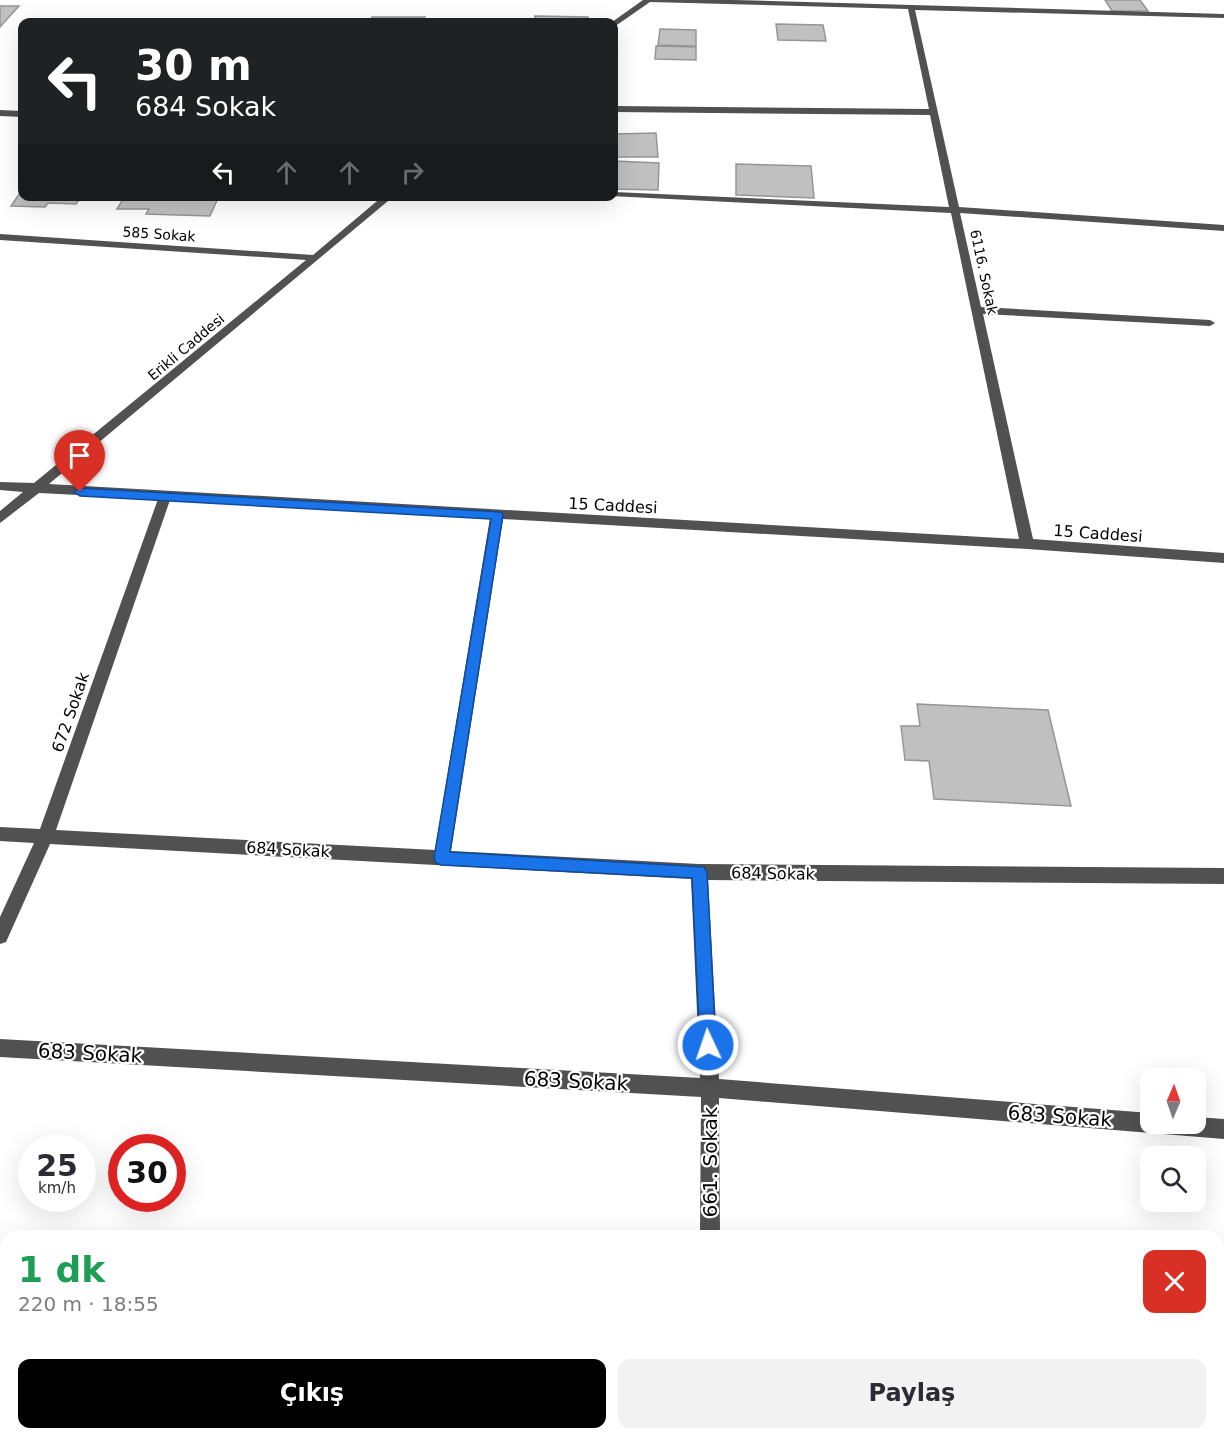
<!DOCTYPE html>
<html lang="tr">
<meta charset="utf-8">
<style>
:root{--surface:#fff;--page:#f2f2f3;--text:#2b2b33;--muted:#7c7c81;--accent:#000}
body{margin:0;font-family:"DejaVu Sans",sans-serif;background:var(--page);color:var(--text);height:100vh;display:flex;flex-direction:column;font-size:22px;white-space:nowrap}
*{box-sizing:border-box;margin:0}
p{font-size:20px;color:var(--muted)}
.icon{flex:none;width:33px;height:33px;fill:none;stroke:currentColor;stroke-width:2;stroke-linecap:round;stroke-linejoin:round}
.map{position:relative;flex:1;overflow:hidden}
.panel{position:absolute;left:0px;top:1230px;width:1224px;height:210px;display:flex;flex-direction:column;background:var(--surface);border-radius:18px 18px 0 0;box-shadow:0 6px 24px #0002}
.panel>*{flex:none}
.banner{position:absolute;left:18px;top:18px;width:600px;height:183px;border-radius:12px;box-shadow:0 6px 24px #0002;background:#202124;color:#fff;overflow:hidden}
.needle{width:39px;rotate:2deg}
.tools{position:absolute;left:1140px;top:1068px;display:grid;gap:12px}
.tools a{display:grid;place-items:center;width:66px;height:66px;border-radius:12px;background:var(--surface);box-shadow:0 6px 24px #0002;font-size:30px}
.speed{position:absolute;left:18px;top:1134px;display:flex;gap:12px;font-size:30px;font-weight:700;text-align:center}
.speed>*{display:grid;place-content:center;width:78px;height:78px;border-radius:50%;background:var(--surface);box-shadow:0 6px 24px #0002;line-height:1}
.speed small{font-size:15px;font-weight:400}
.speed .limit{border:9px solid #d22;background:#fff;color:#111}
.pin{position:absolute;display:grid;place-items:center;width:51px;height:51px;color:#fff;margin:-62px -26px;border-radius:50% 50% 50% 0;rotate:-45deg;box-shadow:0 0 6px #0007}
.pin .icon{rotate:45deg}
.me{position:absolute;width:66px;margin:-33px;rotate:357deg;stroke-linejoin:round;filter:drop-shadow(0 0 4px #0008)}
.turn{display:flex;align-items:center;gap:21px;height:126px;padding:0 18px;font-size:27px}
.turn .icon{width:78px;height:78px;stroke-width:2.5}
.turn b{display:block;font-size:42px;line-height:51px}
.lanes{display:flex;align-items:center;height:57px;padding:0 18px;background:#0003;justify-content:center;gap:30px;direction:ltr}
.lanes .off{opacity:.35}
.round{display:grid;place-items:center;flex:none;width:63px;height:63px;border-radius:12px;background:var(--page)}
.head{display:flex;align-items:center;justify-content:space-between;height:102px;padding:0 18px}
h1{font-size:36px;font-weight:700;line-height:45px;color:#1e9e55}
.button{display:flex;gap:12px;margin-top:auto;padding:12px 18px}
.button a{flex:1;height:69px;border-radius:12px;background:var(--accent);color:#fff;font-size:24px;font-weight:700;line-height:69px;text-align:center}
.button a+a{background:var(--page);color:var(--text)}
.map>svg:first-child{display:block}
</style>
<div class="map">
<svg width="1224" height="1440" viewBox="0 0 1224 1440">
<rect width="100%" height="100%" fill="#fff"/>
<g fill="#c0c0c0" stroke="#959595" stroke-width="1.5">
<polygon points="1105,0 1140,0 1148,11 1112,11"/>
<polygon points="0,6 19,6 0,27"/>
<polygon points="535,16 588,17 587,22 534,22"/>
<polygon points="372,17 425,17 423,22 370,22"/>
<polygon points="776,24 823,25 826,41 778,40"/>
<polygon points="660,29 696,30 696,46 658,45"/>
<polygon points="656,46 696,47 696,60 655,59"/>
<polygon points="656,133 658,157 614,157 614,134"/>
<polygon points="614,161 659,163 658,190 614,189"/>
<polygon points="736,164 811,166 814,198 736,195"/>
<polygon points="22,190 22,196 82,196 76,204 48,203 45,207 11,206"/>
<polygon points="125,196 219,196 210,216 146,214 149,209 117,209"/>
<polygon points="917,704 1048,710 1071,806 934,799 929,761 905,760 901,726 920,726"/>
</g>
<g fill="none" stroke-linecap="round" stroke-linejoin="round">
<g fill="#515151" fill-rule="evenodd">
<path d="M643 0H734L1224 14V18L915 10 959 207 1224 225V231L960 213 981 307 1210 320 1215 323 1210 326 983 314 1033 539 1224 553V563L1027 549 503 519 451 851 699 864 1224 868V884L708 880 719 1079 1150 1113V1124H1196V1117L1224 1119V1139L719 1098 720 1236H700L701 1097 0 1057V1039L700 1078 691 879 50 844 6 942 0 944V917L34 843 0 841V827L40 829 158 499 39 493 0 523V511L23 492 0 490V482L34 483 306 260 0 240V234L313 255 383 196H394L49 484 1019 539 951 213 610 196H614V192L949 207 930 115 614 112V106L929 109 908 9 650 2 614 27 612 22ZM170 500 490 518 435 850 56 830Z"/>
<polygon points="0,110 22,111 22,117 0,116"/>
<rect x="698" y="1434" width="22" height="6"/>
</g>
</g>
<polygon fill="#1a73e8" stroke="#114b97" stroke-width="1.5" points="80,488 501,512 503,515 450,852 704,867 707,872 716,1045 714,1051 708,1053 702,1051 700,1045 692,878 441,865 436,863 434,858 491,519 80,496 74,492"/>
<g text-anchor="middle" stroke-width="4.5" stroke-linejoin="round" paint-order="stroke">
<g font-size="14" fill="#000" stroke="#fff">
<text transform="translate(159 234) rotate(4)" y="5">585 Sokak</text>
<text transform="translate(984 272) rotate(78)" y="5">6116. Sokak</text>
<text transform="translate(186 347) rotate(-40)" y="5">Erikli Caddesi</text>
</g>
<g font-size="16" fill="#000" stroke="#fff">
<text transform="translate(613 505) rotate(3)" y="6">15 Caddesi</text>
<text transform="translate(1098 533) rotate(4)" y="6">15 Caddesi</text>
<text transform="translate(70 712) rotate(-71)" y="6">672 Sokak</text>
<text transform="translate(288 849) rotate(3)" y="6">684 Sokak</text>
<text transform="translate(773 873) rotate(1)" y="6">684 Sokak</text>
</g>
<g font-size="20" fill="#000" stroke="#fff">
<text transform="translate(90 1053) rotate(3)" y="7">683 Sokak</text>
<text transform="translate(576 1081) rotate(3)" y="7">683 Sokak</text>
<text transform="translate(1060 1116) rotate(4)" y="7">683 Sokak</text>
<text transform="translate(710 1162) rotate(-90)" y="7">661. Sokak</text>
</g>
</g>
</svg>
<div class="tools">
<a><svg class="needle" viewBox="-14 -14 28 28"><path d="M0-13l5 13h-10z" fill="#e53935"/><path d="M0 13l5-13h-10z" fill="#7c7c81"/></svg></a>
<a><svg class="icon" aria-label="search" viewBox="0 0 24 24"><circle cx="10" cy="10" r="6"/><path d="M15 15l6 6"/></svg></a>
</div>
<div class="speed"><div>25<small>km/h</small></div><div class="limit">30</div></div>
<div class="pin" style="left:80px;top:492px;background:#d93025"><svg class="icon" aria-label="arrive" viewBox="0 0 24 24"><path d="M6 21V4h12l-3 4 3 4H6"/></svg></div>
<svg class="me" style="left:708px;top:1045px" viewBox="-20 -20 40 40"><circle r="17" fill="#1a73e8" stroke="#fff" stroke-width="3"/><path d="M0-11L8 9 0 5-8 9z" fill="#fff"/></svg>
<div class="banner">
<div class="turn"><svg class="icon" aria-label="left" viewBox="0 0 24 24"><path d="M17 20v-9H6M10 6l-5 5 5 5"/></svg><div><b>30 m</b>684 Sokak</div></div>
<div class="lanes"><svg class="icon" aria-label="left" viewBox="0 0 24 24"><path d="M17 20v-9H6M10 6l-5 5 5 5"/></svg><svg class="icon off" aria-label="ahead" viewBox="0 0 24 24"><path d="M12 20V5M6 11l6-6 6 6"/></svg><svg class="icon off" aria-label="ahead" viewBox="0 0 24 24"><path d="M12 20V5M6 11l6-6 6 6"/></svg><svg class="icon off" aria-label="right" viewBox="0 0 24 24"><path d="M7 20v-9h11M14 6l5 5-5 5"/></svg></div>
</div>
<section class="panel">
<div class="head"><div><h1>1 dk</h1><p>220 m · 18:55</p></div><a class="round" style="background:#d93025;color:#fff"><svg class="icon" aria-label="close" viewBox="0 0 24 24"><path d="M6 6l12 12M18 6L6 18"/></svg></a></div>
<div class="button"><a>Çıkış</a><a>Paylaş</a></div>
</section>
</div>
